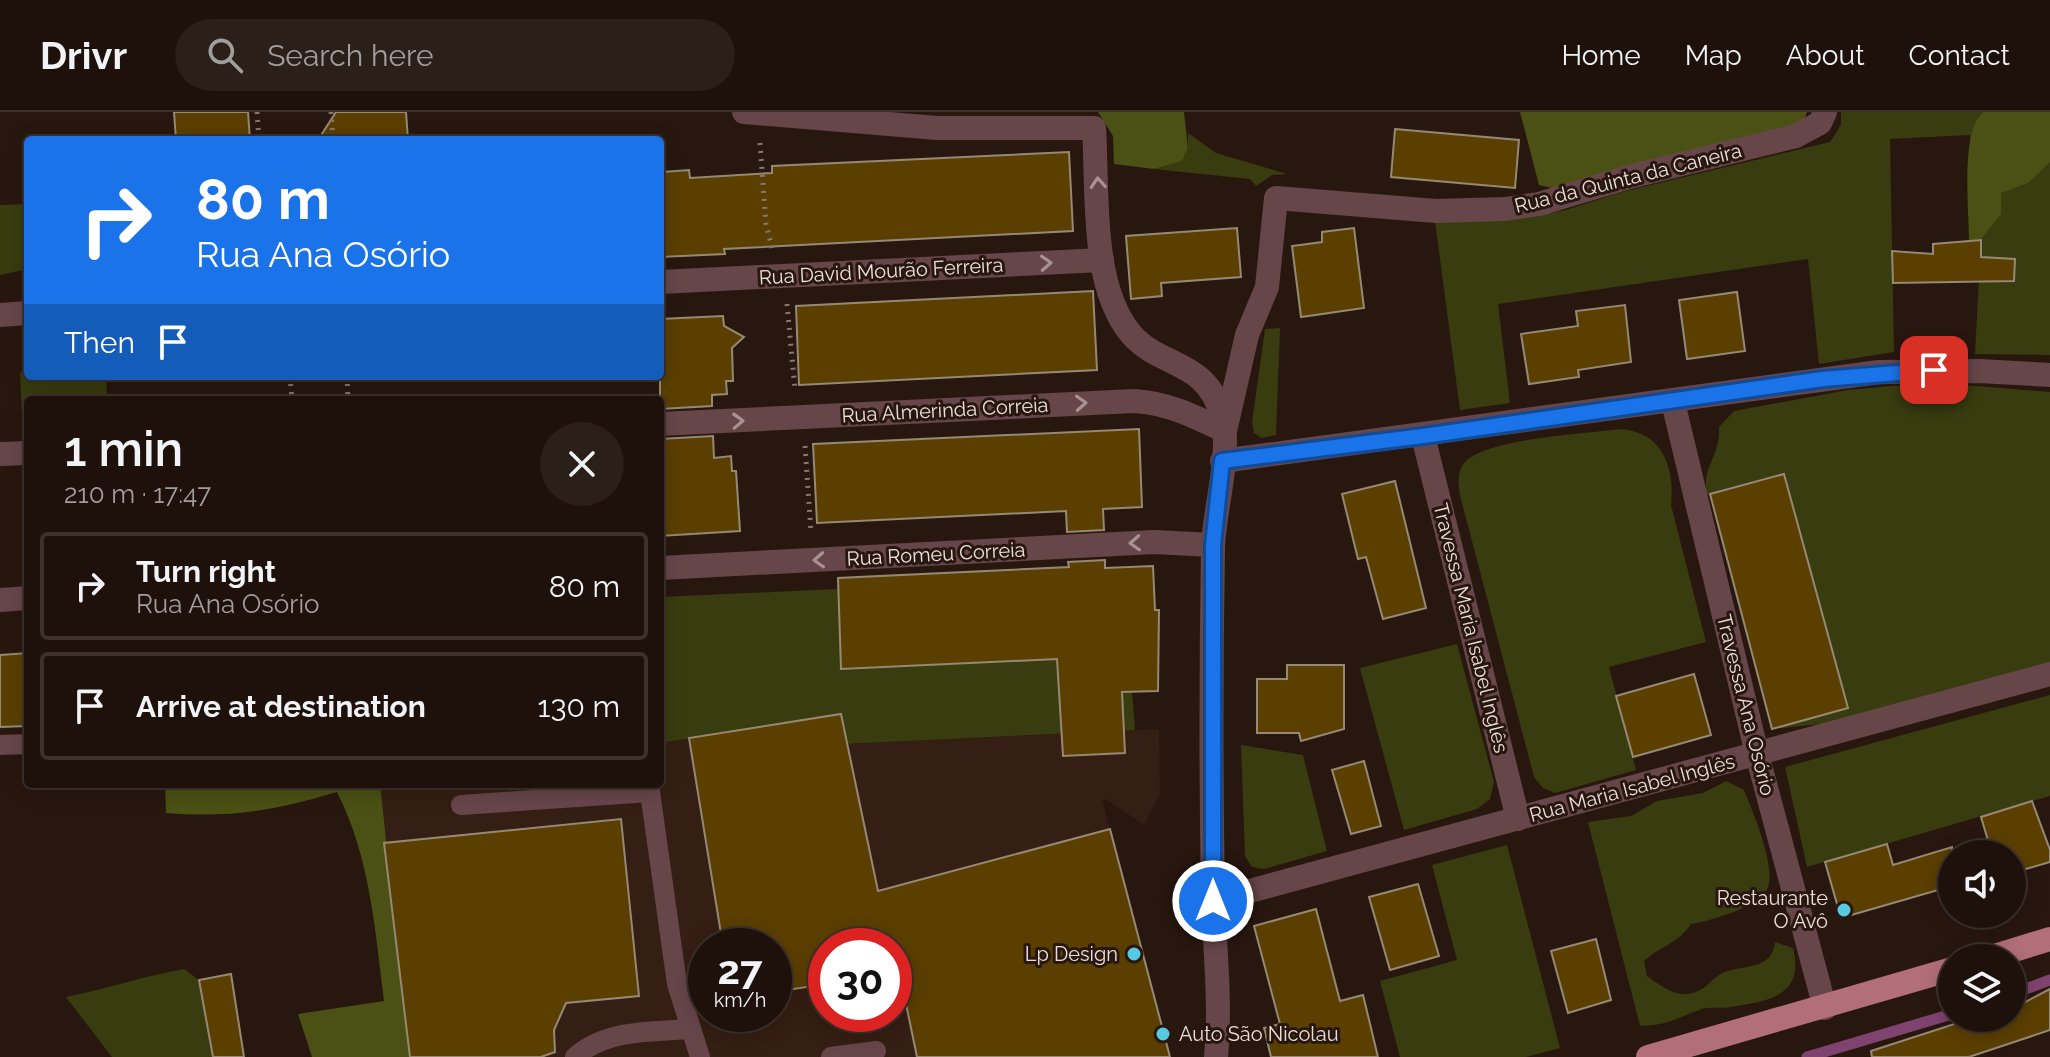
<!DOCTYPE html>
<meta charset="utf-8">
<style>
:root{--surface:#1e110b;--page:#2b1f19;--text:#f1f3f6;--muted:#a19d9d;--line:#3c312c}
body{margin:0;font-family:Raleway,sans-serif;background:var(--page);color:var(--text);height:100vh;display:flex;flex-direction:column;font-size:30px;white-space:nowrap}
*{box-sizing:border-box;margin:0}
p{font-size:26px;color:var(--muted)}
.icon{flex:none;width:44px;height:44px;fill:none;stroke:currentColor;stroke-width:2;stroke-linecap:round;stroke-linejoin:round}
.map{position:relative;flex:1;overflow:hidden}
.side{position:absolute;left:24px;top:284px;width:640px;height:392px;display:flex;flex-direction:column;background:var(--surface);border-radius:8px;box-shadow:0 4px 20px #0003,0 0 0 2px var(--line)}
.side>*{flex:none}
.top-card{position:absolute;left:24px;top:24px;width:640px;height:244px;border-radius:8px;box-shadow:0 4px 20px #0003,0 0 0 2px var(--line);background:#1a73e8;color:#fff;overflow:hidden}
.tools{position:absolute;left:1938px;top:728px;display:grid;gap:16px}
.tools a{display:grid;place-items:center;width:88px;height:88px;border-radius:50%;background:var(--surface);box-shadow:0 4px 20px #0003,0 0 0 2px var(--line);font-size:40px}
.speed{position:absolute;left:688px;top:816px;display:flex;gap:16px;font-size:40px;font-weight:700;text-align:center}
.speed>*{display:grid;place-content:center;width:104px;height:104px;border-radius:50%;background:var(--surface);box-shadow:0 4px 20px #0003,0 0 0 2px var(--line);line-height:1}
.speed small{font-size:20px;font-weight:400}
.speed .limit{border:12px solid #d22;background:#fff;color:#111}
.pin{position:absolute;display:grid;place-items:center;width:68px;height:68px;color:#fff;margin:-34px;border-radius:16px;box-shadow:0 4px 12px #0006}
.me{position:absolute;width:88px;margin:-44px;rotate:0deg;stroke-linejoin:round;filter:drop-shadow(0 0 6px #0008)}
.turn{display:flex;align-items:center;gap:28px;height:168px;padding:0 40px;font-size:36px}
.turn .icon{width:104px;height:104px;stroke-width:2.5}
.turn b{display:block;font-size:56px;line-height:68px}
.then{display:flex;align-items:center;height:76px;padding:0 40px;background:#0003;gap:16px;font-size:30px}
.round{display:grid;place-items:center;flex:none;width:84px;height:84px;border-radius:42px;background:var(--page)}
.head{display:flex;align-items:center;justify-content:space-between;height:136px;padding:0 40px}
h1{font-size:48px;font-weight:600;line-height:60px}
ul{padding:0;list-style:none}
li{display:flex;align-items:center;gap:24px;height:108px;margin:0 16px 12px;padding:0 24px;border:4px solid var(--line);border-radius:8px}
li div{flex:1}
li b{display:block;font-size:30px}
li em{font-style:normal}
header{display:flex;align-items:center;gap:48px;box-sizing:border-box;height:112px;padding:0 40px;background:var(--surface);border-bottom:2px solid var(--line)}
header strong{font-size:38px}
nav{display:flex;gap:44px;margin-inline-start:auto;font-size:28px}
.search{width:560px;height:72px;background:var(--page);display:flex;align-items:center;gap:20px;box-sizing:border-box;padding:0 28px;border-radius:44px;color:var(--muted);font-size:30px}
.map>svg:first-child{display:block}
</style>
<header>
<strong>Drivr</strong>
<div class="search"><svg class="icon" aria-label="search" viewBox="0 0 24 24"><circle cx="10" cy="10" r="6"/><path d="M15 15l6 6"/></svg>Search here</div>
<nav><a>Home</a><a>Map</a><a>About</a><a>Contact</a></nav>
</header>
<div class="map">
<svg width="2050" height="945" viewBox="0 0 2050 945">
<rect width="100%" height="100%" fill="#28170f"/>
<path fill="#351e13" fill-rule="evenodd" d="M841 602 845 632 1159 617 1160 681 1144 713 1106 687 1102 688 1170 945H410L380 672H660V631ZM706 834H774V902H706ZM826 834H894V902H826Z"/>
<g fill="#383c0f">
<polygon points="1841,0 2050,0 2050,243 1975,242 1981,128 1969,129 1970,23 1890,27 1894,240 1819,252 1808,147 1498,192 1510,291 1460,298 1435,109 1537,103 1566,98 1622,80 1830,30 1841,13"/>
<polygon points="1188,21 1216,41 1287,62 1272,63 1256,74 1250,67 1154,57 1182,49 1188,36"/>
<polygon points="28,92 28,157 0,163 0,93"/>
<polygon points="1280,216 1276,323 1262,326 1254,321 1252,310 1265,217"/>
<polygon points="20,260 28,264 106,264 107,288 28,288 28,303 22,304"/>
<path d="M1903 273H1964L2050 280V550L1830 611 1772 617 1848 596 1784 362 1707 383C1701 355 1721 344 1719 315L1734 299 1848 278Z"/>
<path d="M1620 317C1662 320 1675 354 1671 393L1706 530 1609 555 1636 658 1555 681 1543 676 1534 665 1462 391C1459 379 1456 365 1462 354 1478 326 1587 322 1620 317Z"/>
<polygon points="838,477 842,557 1057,547 1059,570 1114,581 1132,580 1135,618 844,632 840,602 660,631 660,485"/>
<polygon points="1457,532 1494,670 1490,687 1477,697 1404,718 1360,556"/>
<polygon points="2050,583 2050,684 1807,755 1785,655"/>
<polygon points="1241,633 1303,643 1327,739 1264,757 1252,755 1245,744"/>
<path d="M1726 669 1744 678C1752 698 1776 754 1768 775 1760 795 1710 809 1691 812 1677 833 1661 833 1644 849L1647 864C1658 872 1674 884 1688 882 1708 879 1711 865 1725 860 1746 852 1772 858 1775 830L1793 836C1805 884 1769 889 1730 895 1720 897 1708 894 1699 898 1674 907 1669 913 1640 914L1588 710 1631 704 1657 689 1703 681Z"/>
<polygon points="1507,733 1560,936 1526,945 1400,945 1380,869 1457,848 1432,753"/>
<path d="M184 857 199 868 213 945H112L66 885C106 877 144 864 184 857Z"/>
</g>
<g fill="#4b5014">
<polygon points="1098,0 1184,0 1188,36 1182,49 1154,57 1114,52 1113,24"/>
<polygon points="1520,0 1807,0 1805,6 1791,14 1556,77 1539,73"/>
<path d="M1984 0H2050V50L2028 71 2001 81V102L1981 127 1969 129C1969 100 1960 15 1984 0Z"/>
<path d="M165 672H380L410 945H312L298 902 384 889C375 817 370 745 337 680 273 699 233 706 166 701Z"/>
</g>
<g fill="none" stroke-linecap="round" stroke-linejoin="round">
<g stroke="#7f436f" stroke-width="11">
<polyline points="2012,882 2050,868"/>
<polyline points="1807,945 1952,902"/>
</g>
</g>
<g fill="#5b3f00" stroke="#958975" stroke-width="2">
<polygon points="174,0 248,0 250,28 176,28"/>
<polygon points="336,0 406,0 408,28 318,28"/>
<polygon points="1395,17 1519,28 1515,76 1391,65"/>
<polygon points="1069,40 1073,119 724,137 725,142 660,145 663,60 689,58 690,66 772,61 772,54"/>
<polygon points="1237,116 1241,165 1161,171 1162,184 1131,187 1126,124"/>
<polygon points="1354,116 1364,196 1301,205 1292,134 1322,130 1322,120"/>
<polygon points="1981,128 1981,145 2015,147 2014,169 1893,171 1892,139 1933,142 1933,132"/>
<polygon points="1093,179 1097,258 799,273 796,194"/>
<polygon points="1737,180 1745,239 1687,247 1679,188"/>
<polygon points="1625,193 1631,250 1578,258 1579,265 1529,272 1521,222 1578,214 1576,199"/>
<polygon points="723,204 724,214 744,225 732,236 733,269 726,269 727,282 712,283 712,294 660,297 660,207"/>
<polygon points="1139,317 1142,395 1103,397 1104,418 1067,420 1066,399 817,411 813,332"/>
<polygon points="713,324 714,346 731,344 732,359 736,359 740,419 660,424 660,327"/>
<polygon points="1784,362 1848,596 1772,617 1710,382"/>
<polygon points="1395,369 1426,496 1383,507 1366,445 1358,447 1342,382"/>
<polygon points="1105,448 1105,456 1153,454 1155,498 1159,498 1158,579 1122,580 1125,641 1063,644 1057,547 841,557 838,466 1069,455 1068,450"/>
<polygon points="28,541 28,614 0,615 0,543"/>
<polygon points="1287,553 1344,553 1344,617 1301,629 1299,621 1257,621 1257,567 1287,567"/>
<polygon points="1694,562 1711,623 1633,645 1616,584"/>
<polygon points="841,602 878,779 1110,717 1170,945 917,945 894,834 826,834 826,872 774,880 774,834 723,834 689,626"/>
<polygon points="1364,649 1381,714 1351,722 1332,658"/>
<polygon points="2032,689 2050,738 2050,750 2012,761 2012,742 1992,742 1981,705"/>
<polygon points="621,707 639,884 566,891 554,918 555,940 541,945 410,945 384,731"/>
<polygon points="1887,732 1893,753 1952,735 1952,774 1841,806 1825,750"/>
<polygon points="1418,772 1439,844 1390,858 1369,785"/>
<polygon points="1316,797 1340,889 1363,883 1378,945 1271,945 1264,916 1280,912 1254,814"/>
<polygon points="1596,827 1611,888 1568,901 1551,839"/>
<polygon points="231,862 244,945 213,945 199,868"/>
<polygon points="2050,877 2050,918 1969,945 1872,945 1871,939 1973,906 2012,906 2012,897"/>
</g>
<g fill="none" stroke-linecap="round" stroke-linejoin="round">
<g stroke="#877871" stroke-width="5" stroke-dasharray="2 6" stroke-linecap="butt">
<polyline points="257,0 259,28"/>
<polyline points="331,0 333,28"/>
<polyline points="760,31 766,112 772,136"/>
<polyline points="787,192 795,277"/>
<polyline points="290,264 292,288"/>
<polyline points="347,264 348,288"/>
<polyline points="805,334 811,420"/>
</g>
<g stroke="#67464a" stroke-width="20">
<polyline points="0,633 28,632"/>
<polyline points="461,693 650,680 677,872 700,945"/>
<path d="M575 945C606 917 652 920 691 917"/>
<polyline points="831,945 876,939"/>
</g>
<g stroke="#67464a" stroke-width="24">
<path d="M744 0 937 16H1094C1098 77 1090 174 1131 222 1161 257 1206 246 1222 304 1232 341 1214 397 1213 436 1211 553 1211 671 1213 788 1215 840 1221 892 1216 945"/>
<polyline points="660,170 1102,148"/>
<polyline points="0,203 28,201"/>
<polyline points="1673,290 1757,642 1825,896"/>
<path d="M660 312 1134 289C1168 291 1194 304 1225 319L1247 223 1267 175 1276 86 1436 99 1505 97 1539 92 1629 65 1796 24 1820 11 1825 0"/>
<polyline points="1423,324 1518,707"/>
<polyline points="0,342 28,341"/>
<polyline points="1222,349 1879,260 1979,259 2050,263"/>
<polyline points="660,456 1154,430 1213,433"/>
<polyline points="0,488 28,486"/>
<polyline points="1213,789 2050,562"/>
</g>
<g stroke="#b26f77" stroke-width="24">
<polyline points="1988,846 2050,827"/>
<polyline points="1648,945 1952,857"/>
</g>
</g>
<defs><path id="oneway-chevron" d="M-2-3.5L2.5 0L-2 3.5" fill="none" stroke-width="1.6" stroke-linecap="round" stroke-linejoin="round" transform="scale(2)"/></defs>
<g stroke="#a99292">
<use href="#oneway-chevron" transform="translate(1098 71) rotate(-94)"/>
<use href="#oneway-chevron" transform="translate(1046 151) rotate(-3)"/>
<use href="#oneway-chevron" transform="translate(1081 291) rotate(-3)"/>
<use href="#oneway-chevron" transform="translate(738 309) rotate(-2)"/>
<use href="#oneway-chevron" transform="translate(1135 431) rotate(177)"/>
<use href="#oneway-chevron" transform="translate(819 448) rotate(177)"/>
</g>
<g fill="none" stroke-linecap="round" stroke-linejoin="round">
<defs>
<polyline id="route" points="1213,789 1213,433 1222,349 1423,324 1823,267 1934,258"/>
</defs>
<use href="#route" stroke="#114b97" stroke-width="20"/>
<use href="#route" stroke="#1a73e8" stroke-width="14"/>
</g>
<g fill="#58c9e3" stroke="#28170f" stroke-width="3">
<circle cx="1844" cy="798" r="8"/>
<circle cx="1134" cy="842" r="8"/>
<circle cx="1163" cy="922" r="8"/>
</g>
<g text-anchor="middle" stroke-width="6" stroke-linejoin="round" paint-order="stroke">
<g font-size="20" fill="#ebded9" stroke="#28170f">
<text transform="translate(1628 66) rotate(-14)" y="7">Rua da Quinta da Caneira</text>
<text transform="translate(881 159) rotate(-3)" y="7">Rua David Mourão Ferreira</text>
<text transform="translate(945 298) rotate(-3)" y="7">Rua Almerinda Correia</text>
<text transform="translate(936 442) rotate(-3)" y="7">Rua Romeu Correia</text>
<text transform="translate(1471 516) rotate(76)" y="7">Travessa Maria Isabel Inglês</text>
<text transform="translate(1746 593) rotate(76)" y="7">Travessa Ana Osório</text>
<text transform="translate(1632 676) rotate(-15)" y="7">Rua Maria Isabel Inglês</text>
</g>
<g font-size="20" fill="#ebded9" stroke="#28170f" text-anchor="end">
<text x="1828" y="793">Restaurante<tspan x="1828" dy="23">O Avô</tspan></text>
<text x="1118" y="849">Lp Design</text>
<text x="1179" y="929" text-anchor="start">Auto São Nicolau</text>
</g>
</g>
</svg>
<div class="tools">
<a><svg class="icon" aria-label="sound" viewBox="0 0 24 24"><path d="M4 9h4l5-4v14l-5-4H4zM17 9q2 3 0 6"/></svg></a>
<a><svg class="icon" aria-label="layers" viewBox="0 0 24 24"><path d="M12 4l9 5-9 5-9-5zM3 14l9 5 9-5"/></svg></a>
</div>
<div class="speed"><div>27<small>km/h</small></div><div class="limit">30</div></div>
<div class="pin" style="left:1934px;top:258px;background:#d93025"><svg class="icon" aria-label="arrive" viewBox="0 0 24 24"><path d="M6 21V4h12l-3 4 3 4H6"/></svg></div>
<svg class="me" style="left:1213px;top:789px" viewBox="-20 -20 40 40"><circle r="17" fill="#1a73e8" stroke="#fff" stroke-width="3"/><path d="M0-11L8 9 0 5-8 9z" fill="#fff"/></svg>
<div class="top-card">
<div class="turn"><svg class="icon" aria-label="right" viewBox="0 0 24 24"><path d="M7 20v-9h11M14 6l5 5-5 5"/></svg><div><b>80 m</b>Rua Ana Osório</div></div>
<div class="then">Then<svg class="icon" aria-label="arrive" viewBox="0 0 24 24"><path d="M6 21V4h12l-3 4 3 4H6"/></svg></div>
</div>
<section class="side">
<div class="head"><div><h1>1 min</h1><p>210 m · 17:47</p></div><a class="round"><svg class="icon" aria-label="close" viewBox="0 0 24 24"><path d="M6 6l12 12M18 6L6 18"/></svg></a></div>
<ul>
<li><svg class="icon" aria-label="right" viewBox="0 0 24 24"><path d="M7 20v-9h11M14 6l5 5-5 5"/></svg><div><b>Turn right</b><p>Rua Ana Osório</p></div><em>80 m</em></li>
<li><svg class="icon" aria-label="arrive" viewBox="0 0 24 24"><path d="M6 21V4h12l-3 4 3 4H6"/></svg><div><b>Arrive at destination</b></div><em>130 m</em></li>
</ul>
</section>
</div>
